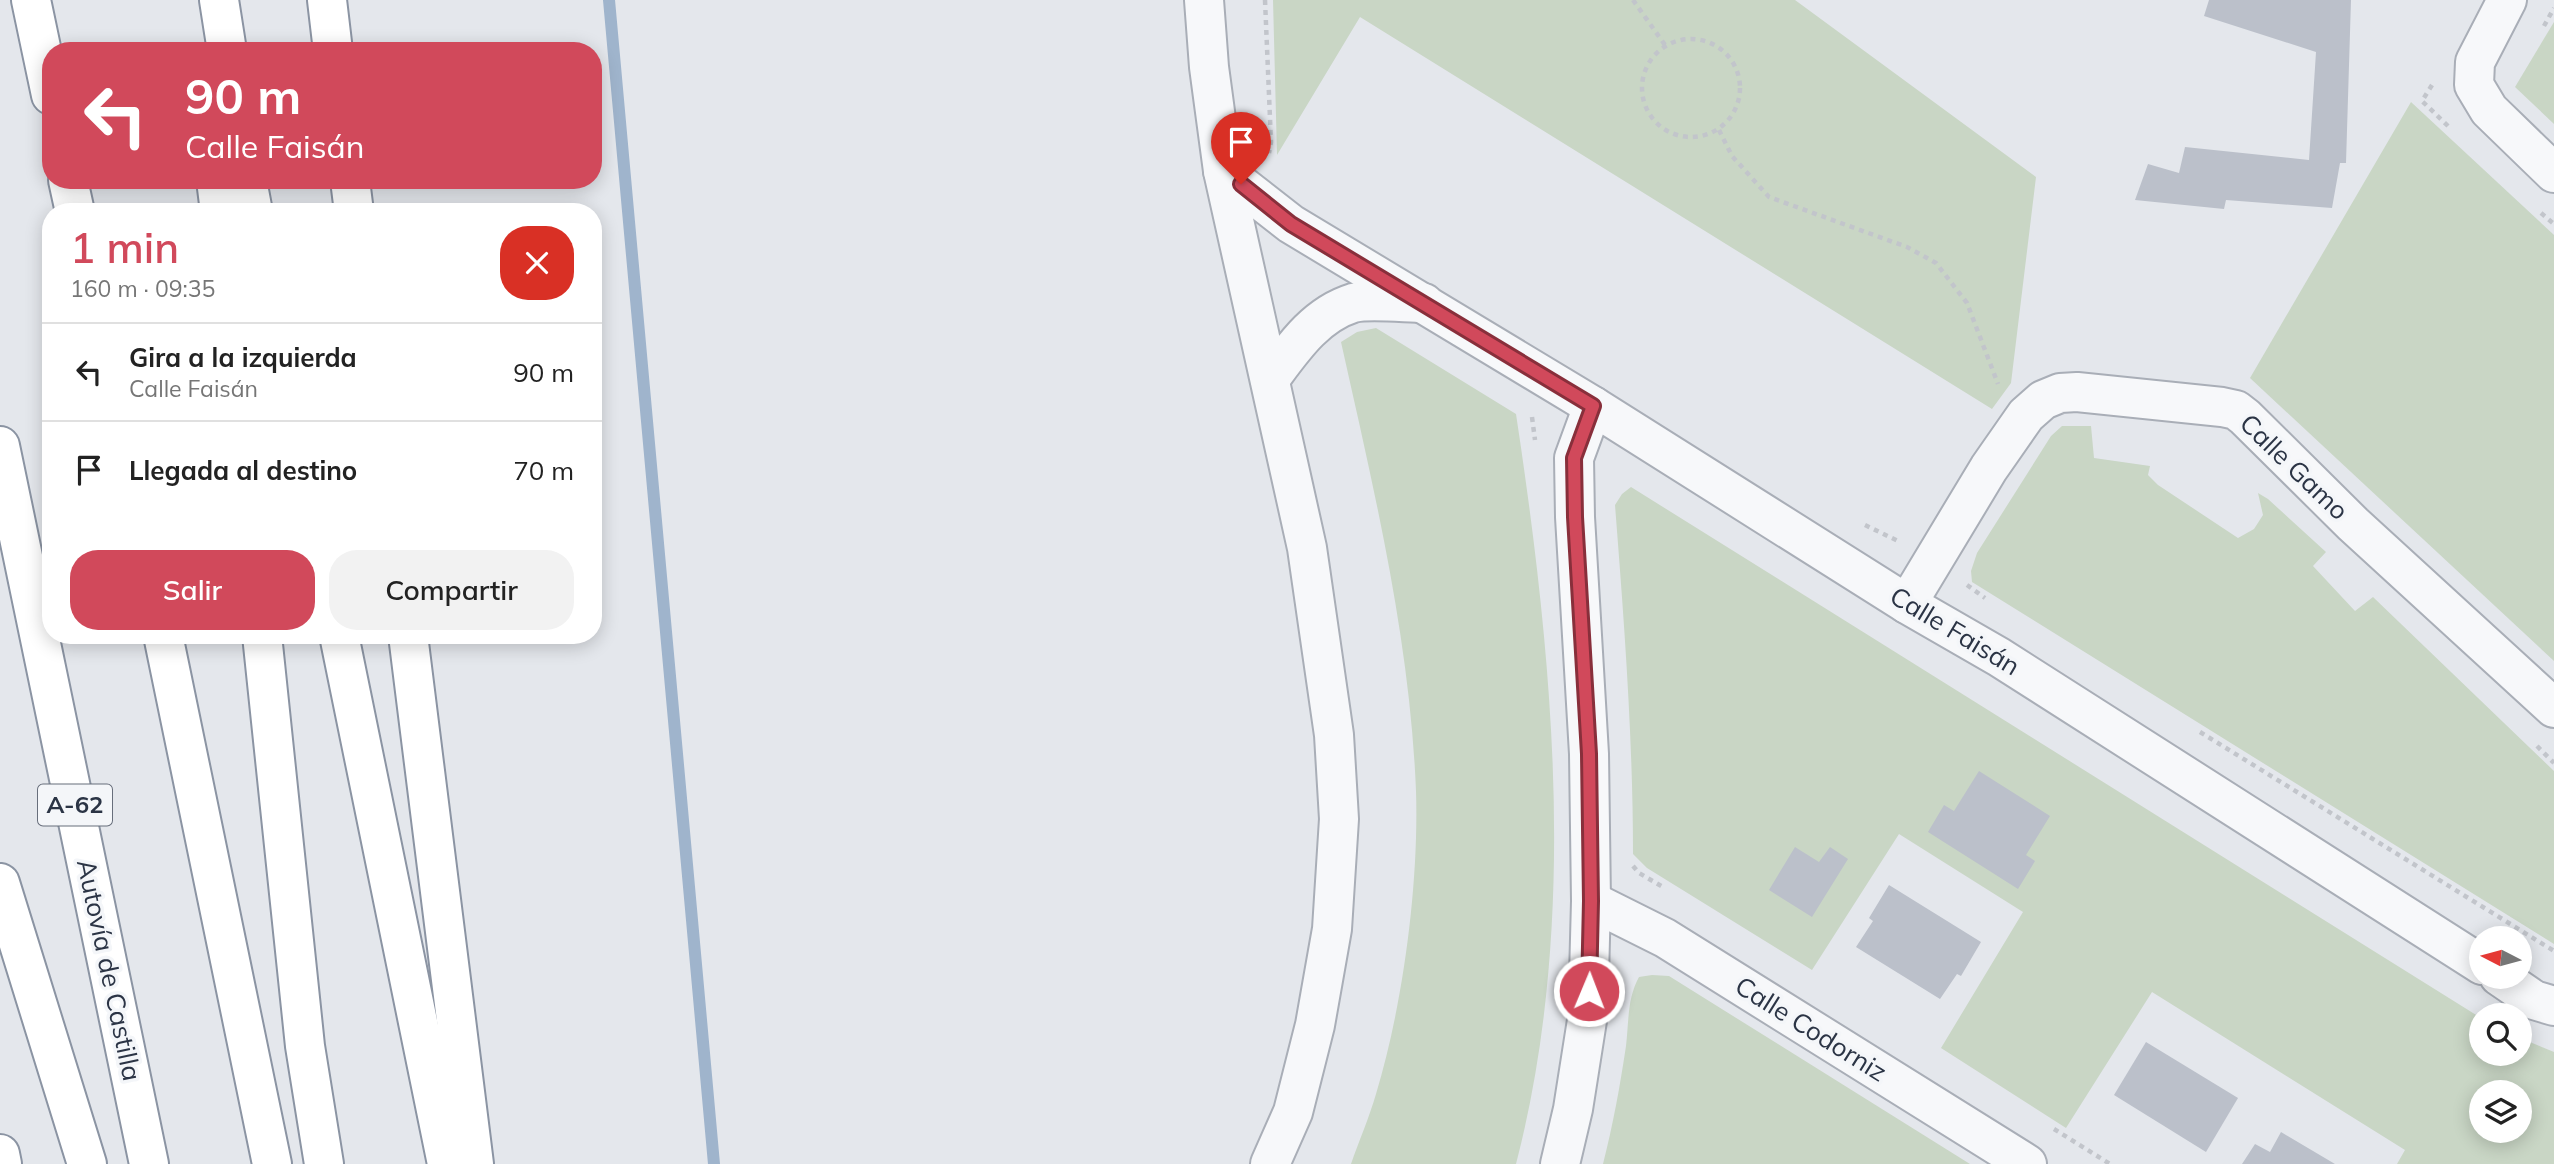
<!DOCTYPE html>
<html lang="es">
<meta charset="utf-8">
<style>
:root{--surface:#fff;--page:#f2f2f2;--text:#222;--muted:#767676;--line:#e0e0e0;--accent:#d1495b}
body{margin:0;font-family:Mulish,sans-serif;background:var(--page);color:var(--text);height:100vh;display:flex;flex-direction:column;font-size:26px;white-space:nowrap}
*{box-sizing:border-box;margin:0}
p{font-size:23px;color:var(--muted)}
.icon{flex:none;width:38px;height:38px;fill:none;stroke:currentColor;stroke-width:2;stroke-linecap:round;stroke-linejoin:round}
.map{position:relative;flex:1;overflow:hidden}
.side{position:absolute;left:42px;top:203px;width:560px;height:441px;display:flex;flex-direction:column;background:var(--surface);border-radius:28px;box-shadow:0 4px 18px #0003}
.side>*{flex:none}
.hud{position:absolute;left:42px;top:42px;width:560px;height:147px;border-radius:28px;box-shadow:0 4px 18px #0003;background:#d1495b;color:#fff;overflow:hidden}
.needle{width:46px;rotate:276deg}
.tools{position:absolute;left:2469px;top:926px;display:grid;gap:14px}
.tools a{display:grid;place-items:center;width:63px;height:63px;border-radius:50%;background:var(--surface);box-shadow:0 4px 18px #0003;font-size:35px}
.pin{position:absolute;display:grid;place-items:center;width:60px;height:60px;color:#fff;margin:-72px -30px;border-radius:50% 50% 50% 0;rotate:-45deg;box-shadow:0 0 7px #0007}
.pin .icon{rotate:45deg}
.me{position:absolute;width:77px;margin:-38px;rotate:1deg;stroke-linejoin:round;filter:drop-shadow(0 0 5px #0008)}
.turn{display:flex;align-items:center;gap:24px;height:147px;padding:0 28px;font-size:32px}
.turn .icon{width:91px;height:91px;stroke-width:2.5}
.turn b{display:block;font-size:49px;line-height:60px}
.round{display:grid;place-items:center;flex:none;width:74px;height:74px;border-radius:28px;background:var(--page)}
.headline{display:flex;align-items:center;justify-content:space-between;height:119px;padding:0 28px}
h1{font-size:42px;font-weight:600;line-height:52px;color:var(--accent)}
.primary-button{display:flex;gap:14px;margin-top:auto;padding:14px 28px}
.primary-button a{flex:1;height:80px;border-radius:28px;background:var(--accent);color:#fff;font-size:28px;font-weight:600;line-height:80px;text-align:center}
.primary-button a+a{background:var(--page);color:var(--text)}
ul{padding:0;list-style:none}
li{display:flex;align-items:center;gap:21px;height:98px;padding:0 28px;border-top:2px solid var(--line)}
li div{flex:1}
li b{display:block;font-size:26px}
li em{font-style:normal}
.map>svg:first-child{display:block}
</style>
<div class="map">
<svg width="2554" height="1164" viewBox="0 0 2554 1164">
<rect width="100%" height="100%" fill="#e4e7ec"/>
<g fill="#c9d6c5" fill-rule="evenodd">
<polygon points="1273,0 1795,0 2036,177 2011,383 1992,409 1360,17 1277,155"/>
<polygon points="2554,22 2554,124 2515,87"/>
<polygon points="2411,102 2554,235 2554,661 2250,378"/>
<path d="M1376 328 1516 414C1553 659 1579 921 1516 1164H1351C1359 1141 1369 1118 1376 1094 1403 1005 1419 884 1416 791 1410 639 1374 490 1341 342L1357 332Z"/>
<polygon points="2062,426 2091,426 2094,458 2150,466 2148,475 2158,485 2238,538 2254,529 2263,515 2258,493 2268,499 2326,552 2313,566 2355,611 2373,597 2554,771 2554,944 1972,582 1971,571 1977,553 2051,436"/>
<path d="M1631 487 2481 1018 2482 1054H2520V1038L2554 1052V1164H2397L2405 1150 2152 992 2066 1128 1941 1048 2023 912 1899 834 1812 970 1647 868 1633 854C1633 737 1624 621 1615 505L1622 494ZM2482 1092H2520V1130H2482Z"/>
<path d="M1652 975 1669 976 1970 1164H1603C1613 1125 1620 1086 1626 1046 1629 1021 1627 999 1639 977Z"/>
</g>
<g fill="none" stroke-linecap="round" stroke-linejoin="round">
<polyline stroke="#9fb4cc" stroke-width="12" points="609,0 714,1164"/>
</g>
<g fill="#bbc0ca">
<polygon points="2209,0 2351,0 2346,163 2340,163 2332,208 2226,200 2224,209 2135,200 2148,164 2179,173 2185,147 2309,160 2316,52 2204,16"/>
<polygon points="1979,771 2050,816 2026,855 2035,861 2018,889 1928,832 1944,805 1954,811"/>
<polygon points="1795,847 1819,862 1830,847 1848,859 1812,917 1769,890"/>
<polygon points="1889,885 1981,942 1961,976 1957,974 1940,999 1856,947 1873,921 1869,918"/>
<polygon points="2146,1042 2238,1098 2206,1152 2114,1095"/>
<polygon points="2281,1132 2335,1164 2242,1164 2255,1144 2270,1152"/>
</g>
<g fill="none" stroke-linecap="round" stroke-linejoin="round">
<defs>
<g id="minor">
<polyline points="2507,0 2475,62 2474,85 2489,110 2554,173"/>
<polyline points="1223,171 1291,224 1593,406 1907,604 1999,657 2482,965"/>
<path d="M1270 379C1293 348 1315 315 1353 303 1369 299 1407 303 1424 303"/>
<polyline points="1907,604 1989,468 2026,415 2043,400 2060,393 2077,392 2222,407 2236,410 2245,417 2353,524 2554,708"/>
<polyline points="1591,901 1665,938 2027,1164"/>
<polyline points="2499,976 2534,1000 2554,1006"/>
<polyline points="1560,1164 1573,1109 1588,1014 1591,901 1589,754 1575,517 1574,458 1593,406"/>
</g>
<polyline id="tertiary" points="1204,0 1209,67 1223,171 1307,548 1334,735 1339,819 1332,929 1315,1025 1293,1112 1270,1164"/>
<g id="motorway">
<polyline points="31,0 51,95"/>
<polyline points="219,0 227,51"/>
<polyline points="327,0 333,51"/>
<polyline points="68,180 75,212"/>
<polyline points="216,180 220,212"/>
<polyline points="247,180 253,212"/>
<polyline points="350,180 354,212"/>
<polyline points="0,446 149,1164"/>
<polyline points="163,635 272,1164"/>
<polyline points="262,635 305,1046 324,1164"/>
<polyline points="339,635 447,1164"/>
<polyline points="408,635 474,1164"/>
<polyline points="0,883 87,1164"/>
<polyline points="0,1154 2,1164"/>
</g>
</defs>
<use href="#minor" stroke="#a9aeb7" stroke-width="42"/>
<use href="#tertiary" stroke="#a9aeb7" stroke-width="42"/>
<use href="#motorway" stroke="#8b94a3" stroke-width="42"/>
<g stroke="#c2c5cb" stroke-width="4.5" stroke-dasharray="5 5" stroke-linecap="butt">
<polyline points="1265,0 1271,142 1269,153"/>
<polyline points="1633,0 1665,45"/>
<polyline points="2544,26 2554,8"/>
<circle cx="1691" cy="88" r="49"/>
<polyline points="2432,85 2422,101 2448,126"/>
<polyline points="1719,130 1732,156 1769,197 1907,247 1936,263 1967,303 1998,384"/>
<polyline points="2541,213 2554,224"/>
<polyline points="1532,417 1535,440"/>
<polyline points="1865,525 1898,541"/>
<polyline points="1967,585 1985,598"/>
<polyline points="2200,732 2554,951"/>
<polyline points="2537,746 2554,763"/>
<polyline points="1633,866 1639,873 1663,887"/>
<polyline points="2054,1129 2110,1164"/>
</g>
<use href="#minor" stroke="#f7f8fa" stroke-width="38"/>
<use href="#tertiary" stroke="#f7f8fa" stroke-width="38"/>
<use href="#motorway" stroke="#fff" stroke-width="38"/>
</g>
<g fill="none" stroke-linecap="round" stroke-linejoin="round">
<defs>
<polyline id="route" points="1241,184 1291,224 1593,406 1574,458 1575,517 1589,754 1591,901 1589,991"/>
</defs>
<use href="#route" stroke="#882f3b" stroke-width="18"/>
<use href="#route" stroke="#d1495b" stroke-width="12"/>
</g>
<g text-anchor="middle" stroke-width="7" stroke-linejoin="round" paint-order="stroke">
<rect fill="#f4f6f9" stroke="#676e7b" stroke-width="2" x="38" y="784.5" width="74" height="41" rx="5"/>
<g font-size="24" font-weight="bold" fill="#2b3445">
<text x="75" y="813">A-62</text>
</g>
<g font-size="26" fill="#2b3445" stroke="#f4f6f9">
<text transform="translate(2294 467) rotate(44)" y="9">Calle Gamo</text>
<text transform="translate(1955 631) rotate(31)" y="9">Calle Faisán</text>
<text transform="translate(109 970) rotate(78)" y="9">Autovía de Castilla</text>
<text transform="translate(1811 1029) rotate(32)" y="9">Calle Codorniz</text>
</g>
</g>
</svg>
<div class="tools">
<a><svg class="needle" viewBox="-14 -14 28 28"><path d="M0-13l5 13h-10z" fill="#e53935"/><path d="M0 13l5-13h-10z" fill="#767676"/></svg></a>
<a><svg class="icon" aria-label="search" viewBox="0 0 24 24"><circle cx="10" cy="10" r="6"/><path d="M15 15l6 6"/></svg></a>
<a><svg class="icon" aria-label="layers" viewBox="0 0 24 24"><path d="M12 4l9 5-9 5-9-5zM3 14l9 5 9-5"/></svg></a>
</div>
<div class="pin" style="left:1241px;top:184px;background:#d93025"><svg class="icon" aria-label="arrive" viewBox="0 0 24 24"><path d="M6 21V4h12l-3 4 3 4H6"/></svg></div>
<svg class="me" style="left:1589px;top:991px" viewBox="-20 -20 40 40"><circle r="17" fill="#d1495b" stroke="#fff" stroke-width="3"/><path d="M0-11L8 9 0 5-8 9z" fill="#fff"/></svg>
<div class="hud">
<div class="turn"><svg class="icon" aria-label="left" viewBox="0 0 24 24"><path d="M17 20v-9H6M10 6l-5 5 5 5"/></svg><div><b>90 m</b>Calle Faisán</div></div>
</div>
<section class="side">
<div class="headline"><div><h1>1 min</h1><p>160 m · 09:35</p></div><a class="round" style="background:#d93025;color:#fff"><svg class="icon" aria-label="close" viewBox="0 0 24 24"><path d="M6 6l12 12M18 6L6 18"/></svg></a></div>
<ul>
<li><svg class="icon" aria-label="left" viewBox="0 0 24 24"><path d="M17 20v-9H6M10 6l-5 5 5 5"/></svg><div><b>Gira a la izquierda</b><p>Calle Faisán</p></div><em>90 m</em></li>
<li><svg class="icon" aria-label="arrive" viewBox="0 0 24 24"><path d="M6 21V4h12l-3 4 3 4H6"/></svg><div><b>Llegada al destino</b></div><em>70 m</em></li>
</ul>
<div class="primary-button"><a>Salir</a><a>Compartir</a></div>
</section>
</div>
